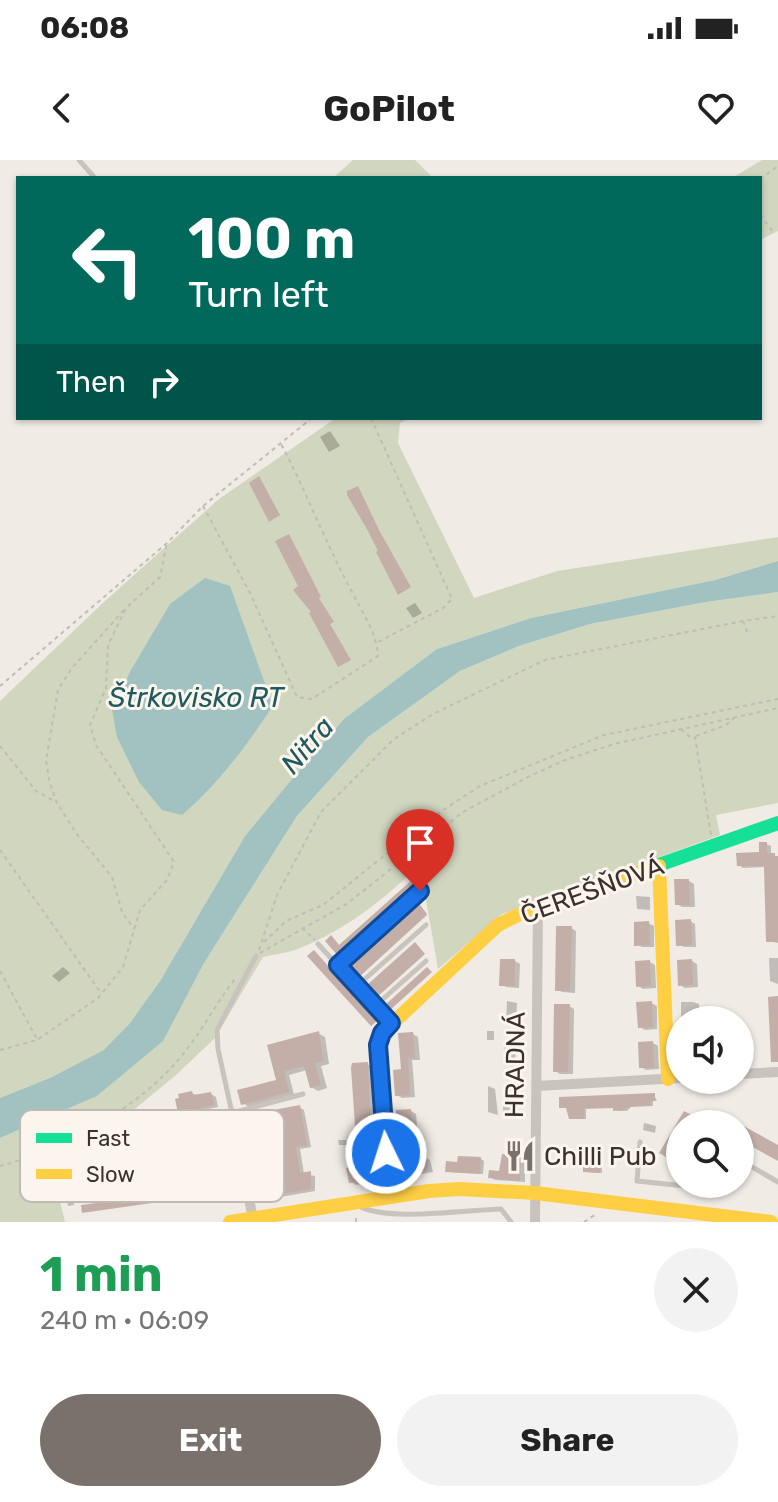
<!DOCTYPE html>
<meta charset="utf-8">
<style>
:root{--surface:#fff;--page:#f2f2f2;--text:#222;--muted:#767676;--accent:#7a716c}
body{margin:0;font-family:Rubik,sans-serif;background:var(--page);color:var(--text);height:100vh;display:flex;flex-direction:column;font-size:30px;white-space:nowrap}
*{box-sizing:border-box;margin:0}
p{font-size:26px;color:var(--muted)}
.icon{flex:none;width:44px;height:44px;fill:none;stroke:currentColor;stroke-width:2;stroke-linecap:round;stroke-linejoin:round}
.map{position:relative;height:1062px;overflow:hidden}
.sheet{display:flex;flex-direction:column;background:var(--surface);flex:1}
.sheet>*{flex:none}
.banner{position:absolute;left:16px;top:16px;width:746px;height:244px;border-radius:0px;box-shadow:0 2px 6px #0004;background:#00695c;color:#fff;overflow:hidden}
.controls{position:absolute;left:666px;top:846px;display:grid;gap:16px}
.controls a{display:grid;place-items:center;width:88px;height:88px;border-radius:50%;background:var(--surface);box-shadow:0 2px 6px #0004;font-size:40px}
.pin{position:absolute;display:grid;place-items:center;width:68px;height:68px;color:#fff;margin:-82px -34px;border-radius:50% 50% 50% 0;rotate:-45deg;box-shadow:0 0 8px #0007}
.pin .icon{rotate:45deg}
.me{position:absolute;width:88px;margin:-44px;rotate:356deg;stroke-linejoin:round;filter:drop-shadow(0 0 6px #0008)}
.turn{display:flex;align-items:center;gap:28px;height:168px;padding:0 40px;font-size:36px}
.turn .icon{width:104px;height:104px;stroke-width:2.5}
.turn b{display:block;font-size:56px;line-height:68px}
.then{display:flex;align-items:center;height:76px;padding:0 40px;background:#0003;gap:16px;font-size:30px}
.round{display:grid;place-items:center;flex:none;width:84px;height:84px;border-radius:42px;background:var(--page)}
.overview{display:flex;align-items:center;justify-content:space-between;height:136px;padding:0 40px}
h1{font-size:48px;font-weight:700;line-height:60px;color:#1e9e55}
.action{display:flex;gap:16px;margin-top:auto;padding:16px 40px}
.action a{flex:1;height:92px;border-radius:48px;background:var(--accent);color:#fff;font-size:32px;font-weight:700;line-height:92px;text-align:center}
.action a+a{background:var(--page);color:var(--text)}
.status{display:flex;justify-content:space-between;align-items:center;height:56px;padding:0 40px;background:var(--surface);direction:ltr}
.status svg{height:22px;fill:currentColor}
header{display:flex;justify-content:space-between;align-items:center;height:104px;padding:0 40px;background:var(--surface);font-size:36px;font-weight:700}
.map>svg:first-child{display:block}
</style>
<div class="status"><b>06:08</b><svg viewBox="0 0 49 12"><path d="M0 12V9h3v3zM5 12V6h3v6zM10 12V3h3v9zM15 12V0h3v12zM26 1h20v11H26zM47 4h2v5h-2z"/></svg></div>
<header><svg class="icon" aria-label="back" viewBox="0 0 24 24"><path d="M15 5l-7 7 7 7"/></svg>GoPilot<svg class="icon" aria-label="heart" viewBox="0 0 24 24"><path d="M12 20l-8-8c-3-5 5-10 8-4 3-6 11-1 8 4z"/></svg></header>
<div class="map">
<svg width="778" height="1062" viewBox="0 0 778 1062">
<rect width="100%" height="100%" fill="#f0ebe5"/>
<g fill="#d1d6bf">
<polygon points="353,0 415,0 433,18 333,18"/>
<polygon points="762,0 778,0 778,71 760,80 760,18 732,18"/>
<polygon points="336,258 410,258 400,263 398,283 474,438 557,411 778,377 778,401 715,420 531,458 437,489 245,676 160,821 130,863 104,891 52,917 0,938 0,541 105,441 219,339"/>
<path d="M778 432V643L716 655 720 675 502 754 438 809 420 705C385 738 346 770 300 788 289 793 275 794 263 797L215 878 176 915 136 948 49 996 65 1062H0V978L97 936 162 881 204 803 297 656 368 577 460 511 519 486 590 464 706 442Z"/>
</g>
<g fill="#a1c2c1">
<polygon points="778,401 778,432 706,442 590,464 519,486 460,511 368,577 297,656 204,803 163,881 97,936 0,978 0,938 52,917 104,890 130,863 160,821 245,676 293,618 344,559 437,489 531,458 715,420"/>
<path d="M205 418 230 426 273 546C246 586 219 623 182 655L162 650 139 622 117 577 112 550 131 510 170 444Z"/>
</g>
<g fill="#0003">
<polygon points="330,271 340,286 329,292 320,277"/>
<polygon points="415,443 422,453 413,458 406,448"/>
<polygon points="766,684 771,686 771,696 778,698 778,783 768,781 766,707 743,708 739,705 762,694"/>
<polygon points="689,721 694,724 695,747 682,747 677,744"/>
<polygon points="636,736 650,737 650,750 637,749"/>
<polygon points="418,744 427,755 360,816 349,805"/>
<polygon points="690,761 695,764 696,787 684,787 678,784"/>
<polygon points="648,763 654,766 654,787 642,787 636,784"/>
<polygon points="571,768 576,771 575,833 562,832 557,829"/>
<polygon points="769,798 778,798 778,824 770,821"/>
<polygon points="515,801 520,804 519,828 506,827 501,824"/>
<polygon points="692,801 697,804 698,827 685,828 680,825"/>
<polygon points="650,802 655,805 656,828 643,829 638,826"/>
<polygon points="63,807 70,813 59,822 52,816"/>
<polygon points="507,841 517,843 516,866 506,865"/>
<polygon points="681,842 693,842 699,844 699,860 681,860"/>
<polygon points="651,843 657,846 657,869 645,870 640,867"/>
<polygon points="569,846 574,849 573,914 560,914 555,911"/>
<rect x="487" y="871" width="7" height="9"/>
<polygon points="318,873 325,877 329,904 321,906 327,928 318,931 311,927 307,910 289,915 294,935 249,947 243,943 279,921 270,886"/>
<polygon points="413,874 418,877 420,900 412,900 415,937 402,938 397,935"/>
<polygon points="505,882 516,884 515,907 504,905"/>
<polygon points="653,883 658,886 659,909 646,910 641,907"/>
<polygon points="367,904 371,906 374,980 362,981 358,978"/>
<polygon points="488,926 495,929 498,955 488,952"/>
<polygon points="504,926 515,929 515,955 503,952"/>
<polygon points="192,933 198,936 211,934 216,937 218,947 185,954 180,951"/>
<polygon points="654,935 657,941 653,941 653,946 631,947 627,951 618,951 615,948 586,949 586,959 574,959 568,948 561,947"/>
<polygon points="299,947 304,950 311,987 300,989 304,1014 315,1016 315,1031 275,1038 269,1035 271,1028"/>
<polygon points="713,950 718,953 737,964 718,964 708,958"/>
<polygon points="411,951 416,954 418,977 405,978 400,975"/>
<polygon points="685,953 703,964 680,964 679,1002 662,992"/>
<polygon points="644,963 656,966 655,973 643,970"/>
<polygon points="338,980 346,980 347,985 339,985"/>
<polygon points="591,988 601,991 602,1013 587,1012 585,1006 577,1005 588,997"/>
<polygon points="425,997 430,1000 433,1012 409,1016 404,1013"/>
<polygon points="520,997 525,1000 525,1022 495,1020 490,1017 501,1013"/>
<polygon points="481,999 484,1001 483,1014 451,1012"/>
<polygon points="372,1006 377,1009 379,1021 356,1025 351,1022"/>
<polygon points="71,1021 74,1045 68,1046 64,1022"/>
</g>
<g fill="#c3afa7">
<polygon points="259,316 280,355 269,362 249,323"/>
<polygon points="358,326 380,372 411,427 398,435 376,392 378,391 368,371 347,335 347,331"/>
<polygon points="289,374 321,437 319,438 334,462 330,464 351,500 338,507 309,453 311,452 293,430 298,426 275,381"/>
<polygon points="759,682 767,682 767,693 775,693 775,696 778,696 778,782 766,782 764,706 737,706 736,693 759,692"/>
<polygon points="413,719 418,725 339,797 325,781 331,775 339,785"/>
<polygon points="674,719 689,719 690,745 675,745"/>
<polygon points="417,741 427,754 358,818 346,805"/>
<polygon points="691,759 692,785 676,786 675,760"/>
<polygon points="649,761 650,785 634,786 634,762"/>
<polygon points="556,766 572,766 570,831 555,831"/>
<polygon points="415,782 425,794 376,838 366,826"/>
<polygon points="314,790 377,861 371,866 307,796"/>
<polygon points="500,799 515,799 515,826 499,826"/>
<polygon points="692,799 693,825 678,826 677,800"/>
<polygon points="650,800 651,826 636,827 635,801"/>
<polygon points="427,807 432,812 389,851 384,846"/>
<polygon points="778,836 778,902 771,902 768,837"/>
<polygon points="652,841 653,867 638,868 636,842"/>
<polygon points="554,844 570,844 568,912 553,912"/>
<polygon points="319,871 323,901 315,903 321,925 310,928 304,906 284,911 289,932 241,945 237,930 276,920 267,885"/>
<polygon points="413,872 415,898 408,898 410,935 395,936 393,910 401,909 398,873"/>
<polygon points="653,881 654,908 639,908 638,882"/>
<polygon points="368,902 371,978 356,980 351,908 352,903"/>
<polygon points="192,931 193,935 211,932 214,945 178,953 175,939 179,938 178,934"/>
<polygon points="655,933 655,941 650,941 651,945 628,947 623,950 613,951 613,948 584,948 584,959 569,959 566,948 559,948 559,937"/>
<polygon points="300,945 307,985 296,987 300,1013 311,1011 311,1029 268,1036 258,1027 268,1026 266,1001 277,999 268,951"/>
<polygon points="411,949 413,975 398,976 396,950"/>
<polygon points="684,951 699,959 696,964 680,964 680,990 673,1001 659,993"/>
<polygon points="740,964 778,985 778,1001 740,980"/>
<polygon points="590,985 599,988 599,996 602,996 600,1013 583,1012 583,1006 575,1006 576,995 587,995"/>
<polygon points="502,994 521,996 520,1021 488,1018 489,1010 499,1011"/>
<polygon points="426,995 428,1010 402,1014 400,999"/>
<polygon points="458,996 481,997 480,1014 445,1012 446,1001 457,1002"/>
<polygon points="372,1004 375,1019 349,1023 346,1008"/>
<polygon points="176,1018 181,1018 182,1026 170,1034 166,1041 82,1053 81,1045 143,1037 160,1031"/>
</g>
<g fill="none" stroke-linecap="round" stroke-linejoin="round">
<g stroke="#c2bbb6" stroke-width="2" stroke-dasharray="4 4" stroke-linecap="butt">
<polyline points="760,19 778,6"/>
<polyline points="760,55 774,73"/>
<polyline points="371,258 452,439 443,448 378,482"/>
<path d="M203 346 250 433 297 537 312 539 378 496C376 471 363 454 352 432 326 384 307 333 281 284"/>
<polyline points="124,450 71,509 58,530 46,600 50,624 57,643 76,673 112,717 122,752 134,769"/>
<polyline points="743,461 748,474"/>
<polyline points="0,526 167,383 203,346 312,258"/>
<polyline points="681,569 690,577 695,577 711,675"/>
<polyline points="696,576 726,565 735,557"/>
<polyline points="0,586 36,631 56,642"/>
<polyline points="0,690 101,833"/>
<polyline points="302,768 315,780"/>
<polyline points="264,782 286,761 323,745 431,658 480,626 604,575 778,539"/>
<polyline points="259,790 277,735 321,652 394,579 433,554 545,500 743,461 778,456"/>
<polyline points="260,793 348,743 463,652 528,617 565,600 614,584 778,548"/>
<polyline points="0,811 37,879"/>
<polyline points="0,890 37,880 98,838 123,807 140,750 167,720 174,702 96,585 90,565 106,528 108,485 126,448 160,417 167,383"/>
<path d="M0 1006C66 989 146 944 187 889 205 866 218 840 236 818"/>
<polyline points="356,1058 356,1062"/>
<polyline points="584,1062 596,1054"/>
</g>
<g stroke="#c9c3be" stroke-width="5">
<polyline points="79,0 95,18"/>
<polyline points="318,784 390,862"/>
<polyline points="256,796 217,870 218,889 232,953 303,934"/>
<polyline points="338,805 420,731"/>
<polyline points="357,826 426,765"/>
<polyline points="375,846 426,801"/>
<polyline points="148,956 155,1001"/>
<polyline points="640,982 637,1021 685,1026 687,1024"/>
<path d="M190 995C179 1006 170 1019 157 1026 142 1035 99 1039 81 1039L76 1034 77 1015 83 1011 238 990"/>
<polyline points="740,1000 778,1022"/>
<path d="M359 1046C388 1062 465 1050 501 1049L511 1062"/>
</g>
<g stroke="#c9c3be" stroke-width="10">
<polyline points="740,914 778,912"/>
<polyline points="537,926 680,918"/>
<polyline points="232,953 253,1059"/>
<polyline points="535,1062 538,748"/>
</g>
<polyline stroke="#16e098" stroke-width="14" points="653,707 778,663"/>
<g stroke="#ffcf43" stroke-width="14">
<polyline points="659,706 668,919"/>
<polyline points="389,1037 378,885 382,873 498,765 518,755 653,707"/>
<polyline points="230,1062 429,1031 459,1029 535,1033 771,1062"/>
</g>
</g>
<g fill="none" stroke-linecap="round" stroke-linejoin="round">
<defs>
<polyline id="route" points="386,993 378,885 382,873 391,863 338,805 420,731"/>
</defs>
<use href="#route" stroke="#114b97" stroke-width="20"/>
<use href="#route" stroke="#1a73e8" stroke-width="14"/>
</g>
<defs>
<symbol id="restaurant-bare" viewBox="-9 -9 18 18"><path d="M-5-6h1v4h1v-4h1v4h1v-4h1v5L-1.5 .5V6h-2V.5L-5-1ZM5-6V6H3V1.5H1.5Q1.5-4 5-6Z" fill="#7a716c" stroke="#fbf5ee" stroke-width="2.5" paint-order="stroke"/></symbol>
</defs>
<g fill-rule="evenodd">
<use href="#restaurant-bare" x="498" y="974" width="44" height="44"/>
</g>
<g text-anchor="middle" stroke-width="6" stroke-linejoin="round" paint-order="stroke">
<g font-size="26" fill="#3b302b" stroke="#fbf5ee">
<text transform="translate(592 730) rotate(-20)" y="9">ČEREŠŇOVÁ</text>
<text transform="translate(515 905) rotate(-89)" y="9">HRADNÁ</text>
</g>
<g font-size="26" fill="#3b302b" stroke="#fbf5ee" text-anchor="start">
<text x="544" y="1005">Chilli Pub</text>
</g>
<g font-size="28" font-style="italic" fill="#1f5a5e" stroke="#fbf5ee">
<text x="196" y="547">Štrkovisko RT</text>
<text transform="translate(307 585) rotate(-49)" y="10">Nitra</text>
</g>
</g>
<rect x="20" y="950" width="264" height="92" rx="12" fill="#fbf5ee" stroke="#c1bab4" stroke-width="2"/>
<rect x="36" y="973" width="36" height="10" fill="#16e098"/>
<rect x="36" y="1009" width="36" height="10" fill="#ffcf43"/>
<g font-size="22" fill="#3b302b">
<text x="86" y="986">Fast</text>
<text x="86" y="1022">Slow</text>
</g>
</svg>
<div class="controls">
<a><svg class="icon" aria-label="sound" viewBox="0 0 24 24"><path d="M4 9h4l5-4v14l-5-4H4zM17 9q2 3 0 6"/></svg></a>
<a><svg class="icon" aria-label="search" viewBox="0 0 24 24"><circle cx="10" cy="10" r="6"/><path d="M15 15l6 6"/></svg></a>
</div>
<div class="pin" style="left:420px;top:731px;background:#d93025"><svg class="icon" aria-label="arrive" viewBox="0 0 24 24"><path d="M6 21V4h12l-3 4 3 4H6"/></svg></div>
<svg class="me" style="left:386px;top:993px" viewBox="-20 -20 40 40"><circle r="17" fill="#1a73e8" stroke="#fff" stroke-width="3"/><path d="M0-11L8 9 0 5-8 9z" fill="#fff"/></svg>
<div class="banner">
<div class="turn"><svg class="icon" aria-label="left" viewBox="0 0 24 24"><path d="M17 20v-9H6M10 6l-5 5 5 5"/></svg><div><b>100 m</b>Turn left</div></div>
<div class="then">Then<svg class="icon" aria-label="right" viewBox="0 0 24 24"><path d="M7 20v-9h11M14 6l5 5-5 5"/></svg></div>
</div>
</div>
<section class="sheet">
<div class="overview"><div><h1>1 min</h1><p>240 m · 06:09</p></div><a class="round"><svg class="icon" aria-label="close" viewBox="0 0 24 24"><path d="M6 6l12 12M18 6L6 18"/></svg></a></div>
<div class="action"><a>Exit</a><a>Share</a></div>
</section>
